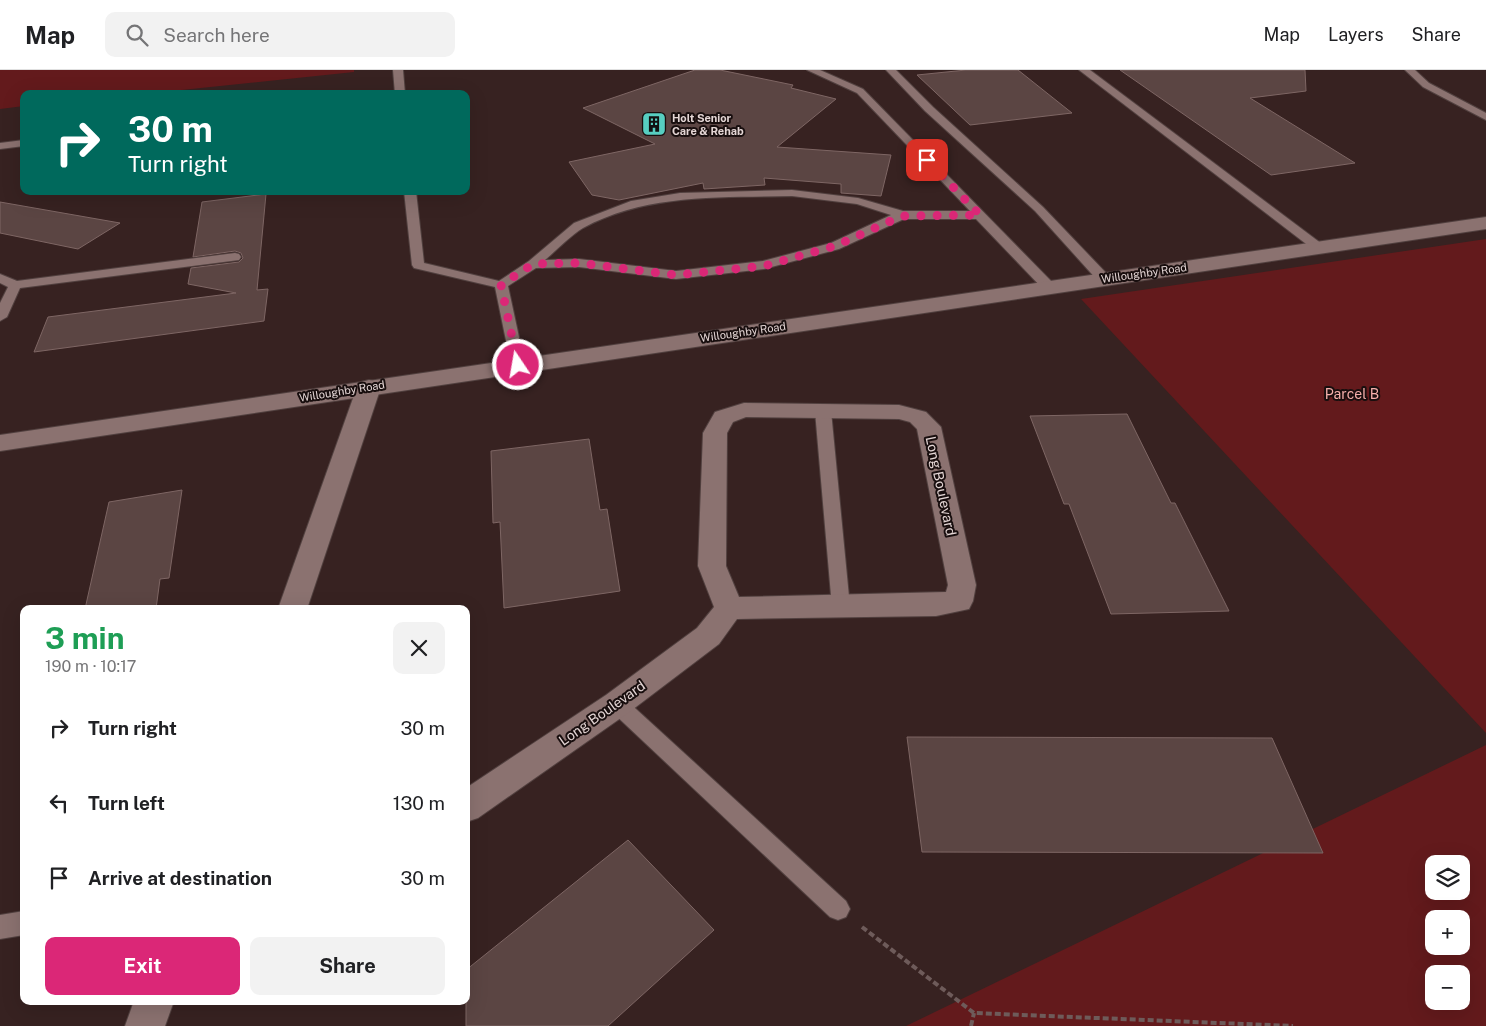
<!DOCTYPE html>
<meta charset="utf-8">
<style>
:root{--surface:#fff;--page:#f2f2f2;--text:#202124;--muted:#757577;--line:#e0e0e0;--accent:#db2777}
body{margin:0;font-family:"Public Sans",sans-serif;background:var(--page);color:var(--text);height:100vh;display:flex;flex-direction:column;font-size:19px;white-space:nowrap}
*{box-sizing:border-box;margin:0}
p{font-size:16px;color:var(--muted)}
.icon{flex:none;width:28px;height:28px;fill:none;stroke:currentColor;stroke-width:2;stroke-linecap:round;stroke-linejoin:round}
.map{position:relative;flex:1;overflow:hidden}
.side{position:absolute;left:20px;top:535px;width:450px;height:400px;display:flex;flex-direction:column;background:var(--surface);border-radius:10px;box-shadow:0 5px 20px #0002}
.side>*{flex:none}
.banner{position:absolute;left:20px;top:20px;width:450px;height:105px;border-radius:10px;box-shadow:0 5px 20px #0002;background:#00695c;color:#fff;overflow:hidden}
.tools{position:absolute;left:1425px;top:785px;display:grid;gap:10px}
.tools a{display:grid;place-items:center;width:45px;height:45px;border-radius:10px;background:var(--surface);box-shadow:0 5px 20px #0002;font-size:25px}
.pin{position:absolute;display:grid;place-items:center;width:42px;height:42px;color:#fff;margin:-21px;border-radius:10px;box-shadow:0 2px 8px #0006}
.me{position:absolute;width:55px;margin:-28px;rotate:348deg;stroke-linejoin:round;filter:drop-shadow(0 0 4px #0008)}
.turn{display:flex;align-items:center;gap:18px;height:105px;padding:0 25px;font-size:22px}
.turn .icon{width:65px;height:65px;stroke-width:2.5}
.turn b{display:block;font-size:35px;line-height:42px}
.round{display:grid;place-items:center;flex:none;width:52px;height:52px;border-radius:10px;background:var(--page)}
.head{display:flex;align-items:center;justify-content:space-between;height:85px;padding:0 25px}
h1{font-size:30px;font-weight:700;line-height:38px;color:#1e9e55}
.cta{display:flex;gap:10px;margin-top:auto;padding:10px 25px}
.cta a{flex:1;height:58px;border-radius:10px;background:var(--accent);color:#fff;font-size:20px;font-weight:700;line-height:58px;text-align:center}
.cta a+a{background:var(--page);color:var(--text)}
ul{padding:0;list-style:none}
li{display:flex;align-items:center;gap:15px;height:75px;padding:0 25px}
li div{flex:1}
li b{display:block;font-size:19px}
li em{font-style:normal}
header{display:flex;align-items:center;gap:30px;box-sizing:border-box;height:70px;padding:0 25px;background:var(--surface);border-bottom:1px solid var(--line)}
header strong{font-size:24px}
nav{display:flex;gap:28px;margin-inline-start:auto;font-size:18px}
.search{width:350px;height:45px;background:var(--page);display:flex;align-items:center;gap:12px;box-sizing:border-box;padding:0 18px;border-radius:10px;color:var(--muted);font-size:19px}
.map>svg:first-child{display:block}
</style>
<header>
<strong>Map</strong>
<div class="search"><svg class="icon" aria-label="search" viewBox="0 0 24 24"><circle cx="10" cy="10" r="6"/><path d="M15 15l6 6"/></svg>Search here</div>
<nav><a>Map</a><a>Layers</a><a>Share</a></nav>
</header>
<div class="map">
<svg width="1486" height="956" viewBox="0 0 1486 956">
<rect width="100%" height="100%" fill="#372221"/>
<g fill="#631a1c" fill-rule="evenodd">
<polygon points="0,0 354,0 354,2 143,24 24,24 24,36 0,39"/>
<polygon points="1486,169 1486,663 1081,229"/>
<path d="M1486 675V956H906ZM1434 794H1461V821H1434ZM1434 849H1461V876H1434ZM1434 904H1461V931H1434Z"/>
</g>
<g fill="#5b4543" stroke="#7e6664">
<polygon points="695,0 720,0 793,15 791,18 836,29 777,77 891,85 881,126 841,123 841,114 764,108 765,115 704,119 703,113 619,130 592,125 569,92 655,74 583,38"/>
<polygon points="966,0 1018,0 1072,43 970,55 917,5"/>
<polygon points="1120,0 1305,0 1306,21 1250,28 1355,93 1271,105"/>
<polygon points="266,124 257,220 268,219 264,251 34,282 48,247 236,223 188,214 191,198 239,192 243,188 241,183 235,181 193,187 202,132"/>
<polygon points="0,132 120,153 78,179 0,163"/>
<polygon points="1127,344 1171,433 1175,433 1229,541 1111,544 1069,434 1064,434 1030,346"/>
<polygon points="589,369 600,440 607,439 620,521 504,538 500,452 493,453 491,381"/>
<polygon points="182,420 169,508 160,509 156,539 85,539 109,432"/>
<polygon points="907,667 1272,668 1323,783 922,782"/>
<polygon points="628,770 714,860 608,956 466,956 466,900"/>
</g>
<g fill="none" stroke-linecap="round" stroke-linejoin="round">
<defs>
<g id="service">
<polygon points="393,0 403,0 405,24 395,24"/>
<path d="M807 0H820L863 19 1054 214 1055 217 1054 220H1044L976 149H904L839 179 764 199 676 209 579 197 536 198 508 216 525 295 518 299 511 295 495 217 414 198 412 195 404 121H416L424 193 499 211 529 191 574 153 631 131 680 123 792 120 858 128 903 141H970L857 23ZM792 126 857 134 891 145 831 173 763 191 676 201 579 189 545 190C557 180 570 166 583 158 648 123 721 128 792 126Z"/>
<polygon points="886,0 896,0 933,37 1043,137 1109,206 1110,209 1109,212 1099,212 1035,141 925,41"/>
<polygon points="1079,0 1090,0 1322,174 1324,177 1322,180 1314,180"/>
<polygon points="1405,0 1415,0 1429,13 1486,43 1486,50 1423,17"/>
<polygon points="24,70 24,76 0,79 0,73"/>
<polygon points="235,183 239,184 241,187 239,190 20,218 7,247 0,251 0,233 8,217 0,213 0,204 17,211"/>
<polygon points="823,336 831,341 850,537 848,542 841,544 834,542 832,537 815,341"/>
<polygon points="617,626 624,628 846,831 850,839 846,847 838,850 830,847 610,640 607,634 610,628"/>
<polygon points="24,841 24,865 0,869 0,845"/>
</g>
<g id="minor">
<polygon points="369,310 377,312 381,317 307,539 278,539 357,317 361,312"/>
<path d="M744 333 899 335 926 342 941 357 976 515 973 531 969 539 936 546 737 549 719 574 628 643 478 748 466 752V718L606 625 697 558 714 537 698 496 703 363 715 342ZM746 347 899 349 910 352 917 359 948 515 946 522 739 527 726 496 727 363 733 352Z"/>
<polygon points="134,931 174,931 165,956 125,956"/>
</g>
<polygon id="tertiary" points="1486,147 1486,159 0,381 0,365"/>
</defs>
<use href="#service" stroke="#51403f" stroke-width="2"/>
<use href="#minor" stroke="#51403f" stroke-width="2"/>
<use href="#tertiary" stroke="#51403f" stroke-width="2"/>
<g stroke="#6e5b5a" stroke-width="4" stroke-dasharray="6 3" stroke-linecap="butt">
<polyline points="862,857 974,943 1293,956"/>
<polyline points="971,956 974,943"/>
</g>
<use href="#service" fill="#8b7270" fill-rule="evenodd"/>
<use href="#minor" fill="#8b7270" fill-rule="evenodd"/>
<use href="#tertiary" fill="#8b7270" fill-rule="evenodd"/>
</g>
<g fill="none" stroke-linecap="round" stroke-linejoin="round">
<polyline stroke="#db2777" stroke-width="9" stroke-dasharray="0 16.2" points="518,295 501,215 533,194 579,193 676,205 764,196 835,176 902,146 980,145 927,90"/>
</g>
<defs>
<symbol id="building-square" viewBox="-11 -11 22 22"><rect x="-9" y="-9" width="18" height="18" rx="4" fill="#57cec1" stroke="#180e0e"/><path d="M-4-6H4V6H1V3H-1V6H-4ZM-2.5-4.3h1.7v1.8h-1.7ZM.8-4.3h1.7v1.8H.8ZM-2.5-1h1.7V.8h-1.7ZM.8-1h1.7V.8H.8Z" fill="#111"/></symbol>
</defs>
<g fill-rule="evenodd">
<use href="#building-square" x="640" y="40" width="28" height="28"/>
</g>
<g text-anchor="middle" stroke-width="4" stroke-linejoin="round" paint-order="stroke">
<g font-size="11" font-weight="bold" fill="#e4d6d5" stroke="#180e0e" text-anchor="start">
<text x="672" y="52">Holt Senior<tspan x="672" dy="13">Care &amp; Rehab</tspan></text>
</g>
<g font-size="11" fill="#e4d6d5" stroke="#180e0e">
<text transform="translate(1144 203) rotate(-8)" y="4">Willoughby Road</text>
<text transform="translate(743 262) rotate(-8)" y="4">Willoughby Road</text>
<text transform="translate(342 321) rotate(-9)" y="4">Willoughby Road</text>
</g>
<g font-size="14" fill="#f5afab" stroke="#180e0e">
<text x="1352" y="329">Parcel B</text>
</g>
<g font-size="14" fill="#e4d6d5" stroke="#180e0e">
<text transform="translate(941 416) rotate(78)" y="5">Long Boulevard</text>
<text transform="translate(602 643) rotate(-35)" y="5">Long Boulevard</text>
</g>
</g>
</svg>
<div class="tools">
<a><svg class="icon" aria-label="layers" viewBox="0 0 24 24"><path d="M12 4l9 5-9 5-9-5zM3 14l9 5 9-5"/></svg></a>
<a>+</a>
<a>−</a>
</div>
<div class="pin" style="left:927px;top:90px;background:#d93025"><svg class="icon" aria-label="arrive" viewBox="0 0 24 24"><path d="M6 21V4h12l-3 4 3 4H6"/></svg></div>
<svg class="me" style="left:518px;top:295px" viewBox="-20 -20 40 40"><circle r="17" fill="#db2777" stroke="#fff" stroke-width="3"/><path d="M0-11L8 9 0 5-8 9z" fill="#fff"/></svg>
<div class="banner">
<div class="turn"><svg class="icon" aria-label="right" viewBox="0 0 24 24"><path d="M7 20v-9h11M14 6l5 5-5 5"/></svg><div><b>30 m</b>Turn right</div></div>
</div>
<section class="side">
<div class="head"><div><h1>3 min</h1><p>190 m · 10:17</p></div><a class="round"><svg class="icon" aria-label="close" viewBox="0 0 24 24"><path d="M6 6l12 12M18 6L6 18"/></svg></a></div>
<ul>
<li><svg class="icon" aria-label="right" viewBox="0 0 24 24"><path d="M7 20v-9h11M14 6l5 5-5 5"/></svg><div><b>Turn right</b></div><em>30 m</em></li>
<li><svg class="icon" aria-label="left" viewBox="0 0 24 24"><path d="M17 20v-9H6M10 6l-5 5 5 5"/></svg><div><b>Turn left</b></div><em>130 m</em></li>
<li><svg class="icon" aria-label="arrive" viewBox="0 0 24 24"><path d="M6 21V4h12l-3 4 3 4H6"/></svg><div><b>Arrive at destination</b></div><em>30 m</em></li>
</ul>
<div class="cta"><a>Exit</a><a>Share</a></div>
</section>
</div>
